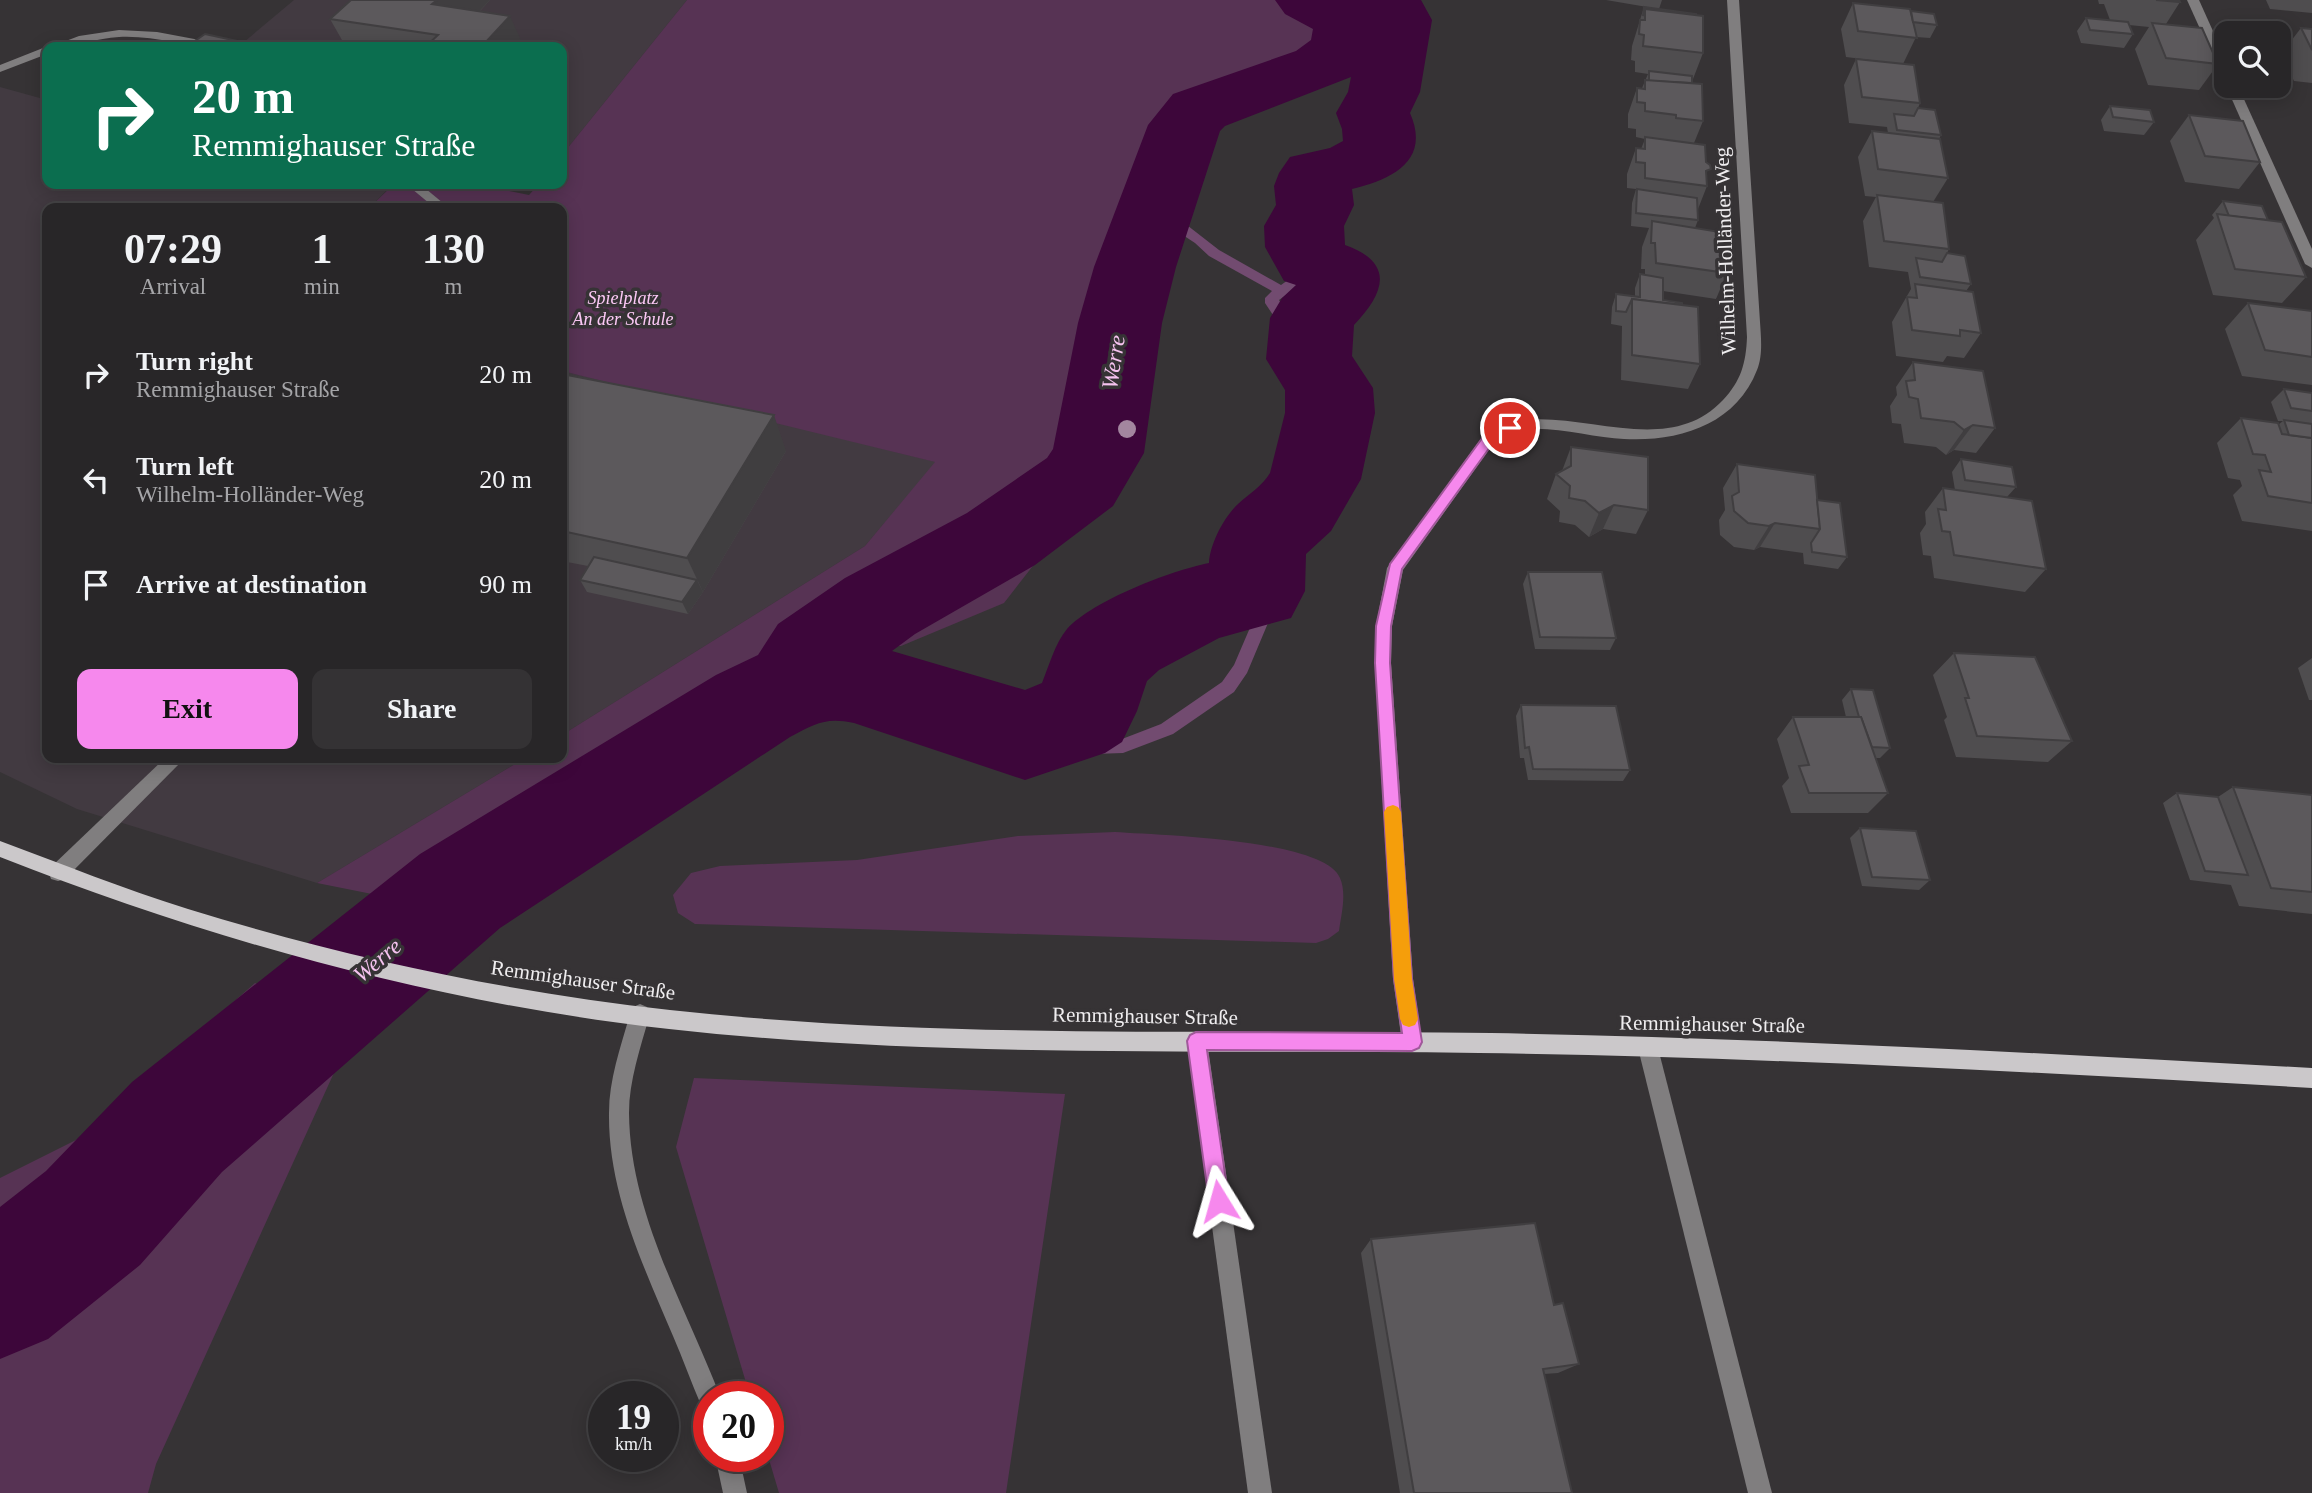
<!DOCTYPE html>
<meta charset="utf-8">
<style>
:root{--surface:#282628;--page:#343234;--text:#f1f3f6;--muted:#a5a5a8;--line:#444345;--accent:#f688ed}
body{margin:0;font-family:Georgia,serif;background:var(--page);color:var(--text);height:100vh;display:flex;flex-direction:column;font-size:26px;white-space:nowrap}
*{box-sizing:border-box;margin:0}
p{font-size:23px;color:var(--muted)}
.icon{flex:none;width:38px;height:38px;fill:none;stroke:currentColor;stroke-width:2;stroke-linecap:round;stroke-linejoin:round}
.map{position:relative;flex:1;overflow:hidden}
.sheet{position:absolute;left:42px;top:203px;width:525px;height:560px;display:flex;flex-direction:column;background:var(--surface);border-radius:14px;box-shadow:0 4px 18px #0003,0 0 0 2px var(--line)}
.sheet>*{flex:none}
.hud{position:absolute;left:42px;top:42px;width:525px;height:147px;border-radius:14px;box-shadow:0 4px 18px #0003,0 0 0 2px var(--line);background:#0b6e4f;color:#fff;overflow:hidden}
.controls{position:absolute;left:2214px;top:21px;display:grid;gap:14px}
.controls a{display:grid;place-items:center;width:77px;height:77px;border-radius:14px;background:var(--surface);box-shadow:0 4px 18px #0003,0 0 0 2px var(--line);font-size:35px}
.speed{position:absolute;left:588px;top:1381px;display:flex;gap:14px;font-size:35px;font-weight:700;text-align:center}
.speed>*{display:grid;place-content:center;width:91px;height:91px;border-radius:50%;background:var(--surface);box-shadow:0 4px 18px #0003,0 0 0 2px var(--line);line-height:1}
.speed small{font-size:18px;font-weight:400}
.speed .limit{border:10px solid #d22;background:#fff;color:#111}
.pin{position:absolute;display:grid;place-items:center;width:60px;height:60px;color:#fff;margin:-30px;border:4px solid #fff;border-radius:50%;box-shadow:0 2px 7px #0007}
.me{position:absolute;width:77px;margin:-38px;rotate:352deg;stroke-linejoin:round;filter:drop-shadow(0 0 5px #0008)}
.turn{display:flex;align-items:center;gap:24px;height:147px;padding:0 35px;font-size:32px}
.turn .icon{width:91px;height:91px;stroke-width:2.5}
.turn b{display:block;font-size:49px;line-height:60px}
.eta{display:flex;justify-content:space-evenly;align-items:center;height:119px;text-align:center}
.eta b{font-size:42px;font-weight:600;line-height:49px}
.action{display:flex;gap:14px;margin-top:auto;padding:14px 35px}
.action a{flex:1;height:80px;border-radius:14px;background:var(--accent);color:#111;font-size:28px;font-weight:600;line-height:80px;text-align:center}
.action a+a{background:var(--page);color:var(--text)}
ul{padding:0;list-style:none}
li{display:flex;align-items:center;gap:21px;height:105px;padding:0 35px}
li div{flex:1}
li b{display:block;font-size:26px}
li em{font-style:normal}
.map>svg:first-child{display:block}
</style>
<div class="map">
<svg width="2312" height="1493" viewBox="0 0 2312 1493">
<rect width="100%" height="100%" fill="#363335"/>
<g fill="#423a41">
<polygon points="294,0 687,0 562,155 562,47 238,47"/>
<polygon points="0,87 47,100 47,184 358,184 386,191 369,208 47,208 47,758 525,758 317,883 77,809 0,772"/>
<polygon points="562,371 638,388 936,462 865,546 562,735"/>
</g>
<g fill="#573354">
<polygon points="687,0 1344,0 1369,14 1353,67 1210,124 1064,526 1004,603 901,646 783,650 722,708 432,906 317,883 525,758 562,758 562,735 865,546 935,462 562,371 562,208 369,208 394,184 475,184 529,195 539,184 562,184 562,155"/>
<path d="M1115 832C1156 835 1324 839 1340 878 1347 894 1341 915 1339 931L1328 939 1316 943 695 924 678 913 673 895 691 873 720 866 857 860 1018 836Z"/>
<polygon points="255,983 353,1031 156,1464 148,1493 0,1493 0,1178 78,1139"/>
<polygon points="694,1078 1065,1094 1006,1493 779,1493 768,1456 768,1396 750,1396 676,1147"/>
</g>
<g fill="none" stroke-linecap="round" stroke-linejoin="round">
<g fill="#724b70" fill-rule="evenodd">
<polygon points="1333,0 1347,0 1330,10 1322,10 1322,6"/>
<polygon points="1156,201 1219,250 1281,285 1298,273 1308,259 1318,259 1320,262 1308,279 1279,300 1316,359 1314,362 1304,362 1265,303 1265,298 1272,291 1209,256 1195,243 1163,222 1150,205"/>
<polygon points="1256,585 1264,591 1268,623 1247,673 1234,692 1173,734 1123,753 1094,754 1019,740 1016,735 1019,730 1025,728 1094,740 1122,739 1161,724 1222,682 1234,665 1252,623 1248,591"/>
</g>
<path fill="#3d063a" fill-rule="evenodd" d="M1275 0H1421L1432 20 1420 92 1410 113C1431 161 1392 179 1352 189L1354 205 1344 226 1345 245C1396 263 1384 294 1354 325L1352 356 1373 388 1375 413 1361 479 1331 531 1306 554 1305 591 1291 618 1219 638 1159 670 1147 681 1137 711 1122 742 1105 753 1025 780 854 723C825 717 815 724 790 737L500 928 222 1172 140 1265 48 1339 0 1359V1207L46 1171 132 1082 420 854 716 675 758 655 778 624 845 578 967 513 1047 458 1053 449 1078 323 1094 267 1148 125 1173 94 1296 51 1311 40 1313 29 1285 14ZM1351 77 1348 92 1336 113 1342 129 1343 141 1330 148 1290 157 1279 173 1274 186 1276 205 1264 226 1265 247 1284 281 1296 285 1282 298 1270 318 1266 359 1285 390V413L1270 473C1262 486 1249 494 1238 504 1224 517 1210 544 1209 563 1170 571 1094 600 1067 629 1055 643 1049 666 1042 683L1025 690 892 651 915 634 1035 565 1113 506 1144 453 1162 323 1176 267 1220 131 1225 126Z"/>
<g fill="#807e7f" fill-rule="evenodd">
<path d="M1727 0H1739L1760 322C1761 337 1763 356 1757 370 1736 425 1678 442 1624 439 1591 438 1543 422 1512 432 1505 435 1499 440 1493 444L1403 570 1392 626 1391 663 1413 979 1422 1042 1419 1049 1412 1052 1405 1049 1402 1042 1393 979 1375 663 1376 626 1387 568 1483 436C1492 430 1500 424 1511 422 1578 407 1667 460 1723 400 1741 381 1746 363 1747 337Z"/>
<polygon points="2187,0 2199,0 2226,60 2226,77 2220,73"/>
<path d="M119 30 157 32 221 44 227 47C191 49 156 35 119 37 96 38 74 48 50 47L79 36Z"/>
<polygon points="47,47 47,54 0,72 0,65 43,48 50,47"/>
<polygon points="2226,86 2238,86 2312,249 2312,268 2305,264"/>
<polygon points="406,184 420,184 449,208 435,208"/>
<polygon points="165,758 185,758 65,879 58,881 51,879 49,873 51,867"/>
<path d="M640 1004 647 1007 650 1014C641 1046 629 1080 629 1113 630 1214 685 1305 720 1396H709V1408L701 1405C691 1382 683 1359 673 1336 643 1265 608 1192 609 1113 609 1079 621 1046 630 1014L633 1007Z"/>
<polygon points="1197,1031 1204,1034 1207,1041 1272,1493 1248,1493 1187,1041 1190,1034"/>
<polygon points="1648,1038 1655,1041 1658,1048 1772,1493 1748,1493 1638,1048 1641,1041"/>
<polygon points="715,1456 739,1456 747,1493 723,1493"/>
</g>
<path fill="#cbc8ca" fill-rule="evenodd" d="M0 841C62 864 124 889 188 909 344 957 506 992 670 1010 942 1040 1217 1029 1491 1033 1765 1038 2038 1053 2312 1068V1088C2034 1072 1757 1057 1479 1053 1209 1049 938 1059 669 1029 438 1003 216 942 0 857Z"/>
</g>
<circle fill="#a3869f" cx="1127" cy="429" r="9"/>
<g fill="#4f4d4f">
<polygon points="490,0 480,11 524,47 346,47 330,19"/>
<polygon points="1606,0 1662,0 1659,9 1703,53 1693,79 1692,79 1692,83 1703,121 1694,143 1707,179 1707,186 1698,209 1698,220 1695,228 1727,273 1716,299 1663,291 1663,300 1682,305 1700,364 1688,389 1621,380 1622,326 1611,324 1612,307 1616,294 1635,296 1635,288 1640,274 1645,275 1645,269 1641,269 1642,247 1649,228 1631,226 1632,203 1636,189 1627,188 1627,174 1636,148 1641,149 1645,139 1636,137 1636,129 1628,128 1628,114 1637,88 1642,88 1648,74 1635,72 1635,61 1631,60 1632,46 1644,7 1653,8"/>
<polygon points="2098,0 2179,0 2180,2 2166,24 2218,64 2199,90 2148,85 2135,49 2149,27 2129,25 2133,34 2124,48 2081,43 2077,31 2086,18 2110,20 2104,4 2099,4"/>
<polygon points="2266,0 2312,0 2312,13 2270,9"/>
<polygon points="1853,3 1911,11 1937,25 1930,38 1916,37 1903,64 1846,57 1841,29"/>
<polygon points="2301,28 2312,29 2312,83 2294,81 2281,54"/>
<polygon points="1856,59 1920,103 1918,108 1941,135 1939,139 1948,178 1933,202 1949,249 1947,253 1971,284 1966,291 1981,333 1964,358 1947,356 1943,362 1896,356 1892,322 1911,289 1908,272 1869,267 1863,221 1876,197 1865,196 1858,157 1872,131 1888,133 1887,127 1849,123 1844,85"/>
<polygon points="2110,106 2154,122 2144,135 2104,131 2101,120"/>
<polygon points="2189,115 2260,162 2239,189 2185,182 2170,141"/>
<polygon points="2223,201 2268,220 2306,277 2282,303 2213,295 2196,240 2214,218 2212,215"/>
<polygon points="2248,303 2312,311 2312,385 2242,376 2225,329"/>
<polygon points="1913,362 1995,428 1976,453 1954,450 1946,455 1936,447 1904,443 1901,424 1892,423 1890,406 1897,395 1896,387"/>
<polygon points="562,374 786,451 703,592 688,614 587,592 580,580 588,566 562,561"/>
<polygon points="2284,389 2312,393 2312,531 2242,521 2233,495 2242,486 2240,480 2228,478 2217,443 2241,418 2278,425 2283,421 2278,421 2271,402"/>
<polygon points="1571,447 1648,510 1636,534 1603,529 1589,537 1575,525 1559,522 1560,511 1547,499 1556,474 1562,471"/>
<polygon points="1961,459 2016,487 2007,497 2046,569 2025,592 1934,578 1931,556 1923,555 1920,533 1926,524 1925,512 1943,488 1955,490 1952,472"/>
<polygon points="1737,464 1817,500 1847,557 1838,569 1804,564 1803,553 1760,547 1754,550 1734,547 1720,535 1719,520 1725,510 1723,488"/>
<polygon points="1528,572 1616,638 1610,650 1535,649 1523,584"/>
<polygon points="1954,653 2072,741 2048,762 1956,757 1944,720 1947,717 1933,675"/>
<polygon points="2312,658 2312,700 2309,700 2298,668"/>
<polygon points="1851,689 1890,748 1880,758 1876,758 1888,793 1868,813 1791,813 1782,786 1789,778 1777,739 1793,717 1846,717 1842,700"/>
<polygon points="1521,705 1630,770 1623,781 1528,780 1524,758 1520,758 1516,716"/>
<polygon points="2233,787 2312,795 2312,914 2239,906 2231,885 2190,880 2163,803 2177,793 2218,797"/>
<polygon points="1860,828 1930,880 1919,890 1862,886 1850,838"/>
<polygon points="1371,1239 1554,1305 1579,1364 1558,1373 1544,1374 1572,1493 1400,1493 1361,1253"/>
</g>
<g fill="#403e40">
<polygon points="437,0 490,0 450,42 432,4"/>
<polygon points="510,16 524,47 487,47 485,43"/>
<polygon points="479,42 481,47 474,47"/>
<polygon points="774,415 786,451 703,592 687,558"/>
<polygon points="1973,425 1954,450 1946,455 1964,430"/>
<polygon points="1614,505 1603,529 1589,537 1599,513"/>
<polygon points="1775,523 1760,547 1754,550 1769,526"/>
<polygon points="697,580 703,592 688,614 682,602"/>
</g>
<g fill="#5c595c" stroke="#403e40" stroke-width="2">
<polygon points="351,0 437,0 432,4 510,16 485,43 479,42 474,47 425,47 438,35 330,19"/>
<polygon points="2156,0 2179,0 2180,2"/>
<polygon points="1853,3 1910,9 1917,38 1858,31"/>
<polygon points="1644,7 1696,14 1696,16 1645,9 1643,16"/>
<polygon points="1645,9 1703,16 1703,53 1643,46 1644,35 1639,34 1640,20 1645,20"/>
<polygon points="1911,11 1934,14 1937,25 1913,22"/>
<polygon points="2086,18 2128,22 2133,34 2090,30"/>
<polygon points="2152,23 2202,28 2218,64 2166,58"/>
<polygon points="2301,28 2312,29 2312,50"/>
<polygon points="205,34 261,46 186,47"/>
<polygon points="1856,59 1914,65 1920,103 1862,97"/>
<polygon points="1649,71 1692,76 1692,83 1649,81"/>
<polygon points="1645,80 1702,84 1703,121 1676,118 1676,115 1645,111 1645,103 1637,102 1637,88 1645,89"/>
<polygon points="2110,106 2150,110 2154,122 2113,117"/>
<polygon points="1918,108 1935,110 1941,135 1897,130 1894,114 1914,116"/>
<polygon points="2189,115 2243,121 2260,162 2205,156"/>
<polygon points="1872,131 1940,139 1948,178 1878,169"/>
<polygon points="1645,137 1705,145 1706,162 1710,165 1711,169 1706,171 1707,186 1645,178 1645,163 1636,162 1636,148 1645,149"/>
<polygon points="1637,189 1697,198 1698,220 1636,213"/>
<polygon points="1877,195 1943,203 1949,249 1884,241"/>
<polygon points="2223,201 2262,206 2268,220 2229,216"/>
<polygon points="2217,214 2282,222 2306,277 2235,269"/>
<polygon points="1652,221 1726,233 1727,273 1656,263 1655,243 1651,243"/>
<polygon points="1947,253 1965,256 1971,284 1920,277 1916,258 1942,262"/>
<polygon points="1640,274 1663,278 1663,300 1682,303 1682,305 1632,299 1626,312 1616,311 1616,294 1640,297"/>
<polygon points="1915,284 1973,292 1981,333 1960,330 1960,336 1912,330 1907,297 1917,298"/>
<polygon points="1632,299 1698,307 1700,364 1632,355"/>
<polygon points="2248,303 2312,311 2312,357 2265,350"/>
<polygon points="1913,362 1983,371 1995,428 1973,425 1964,430 1954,422 1921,418 1918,399 1909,397 1906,381 1915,380"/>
<polygon points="562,374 774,415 687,558 562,531"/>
<polygon points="2284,389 2312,393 2312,411 2291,408"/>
<polygon points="2241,418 2278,423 2282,434 2312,438 2312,503 2268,496 2259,470 2271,472 2265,455 2253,454"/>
<polygon points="2284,420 2312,424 2312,438 2289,435"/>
<polygon points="1571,447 1648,457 1648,510 1614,505 1599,513 1585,501 1569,498 1570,486 1556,474 1571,466"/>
<polygon points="1961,459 2012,467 2016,487 1965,480"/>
<polygon points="1737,464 1815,475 1820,529 1775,523 1769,526 1748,523 1734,511 1732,496 1739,492"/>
<polygon points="1943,488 2032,501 2046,569 1954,555 1950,532 1942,531 1938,509 1946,510"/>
<polygon points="1817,500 1840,503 1847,557 1812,552 1811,543 1820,529"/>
<polygon points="594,557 697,580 682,602 580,580"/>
<polygon points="1528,572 1602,572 1616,638 1540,637"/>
<polygon points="1954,653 2035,657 2072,741 1977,736 1965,698 1969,698"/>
<polygon points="1851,689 1873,690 1890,748 1872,747 1861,717 1859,717"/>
<polygon points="1521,705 1616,706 1630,770 1533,769 1529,747 1525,748"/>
<polygon points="1793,717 1861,717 1888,793 1809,793 1799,766 1809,765"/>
<polygon points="2233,787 2312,795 2312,892 2271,888"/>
<polygon points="2177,793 2218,797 2248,875 2205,871"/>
<polygon points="1860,828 1916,831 1930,880 1872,877"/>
<polygon points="1535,1223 1554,1305 1563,1303 1579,1364 1543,1369 1572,1493 1414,1493 1371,1239"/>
</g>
<polygon fill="#f688ed" stroke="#a0589a" stroke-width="2" points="1510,423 1517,428 1515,431 1493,443 1402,569 1391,626 1390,663 1412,979 1422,1042 1419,1048 1412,1051 1207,1050 1229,1201 1226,1208 1219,1210 1212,1208 1209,1201 1187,1041 1190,1035 1196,1032 1402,1033 1394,979 1375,663 1376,626 1390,564 1483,437"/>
<polygon fill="#f59e0b" points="1393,805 1398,807 1401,812 1412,979 1418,1019 1415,1025 1409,1027 1403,1025 1400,1019 1394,979 1384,812 1387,807"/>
<g text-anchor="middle" stroke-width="7" stroke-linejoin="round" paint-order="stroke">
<g font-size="18" font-style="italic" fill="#fcc9f6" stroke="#363335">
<text x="623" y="304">Spielplatz<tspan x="623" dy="21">An der Schule</tspan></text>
</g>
<g font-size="21" fill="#efedef" stroke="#363335">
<text transform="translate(1725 251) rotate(-92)" y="7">Wilhelm-Holländer-Weg</text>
<text transform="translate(583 980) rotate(8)" y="7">Remmighauser Straße</text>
<text transform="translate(1145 1016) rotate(1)" y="7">Remmighauser Straße</text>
<text transform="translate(1712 1024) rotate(1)" y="7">Remmighauser Straße</text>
</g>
<g font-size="23" font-style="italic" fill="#f6c3f0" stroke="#363335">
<text transform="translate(1113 362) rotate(-81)" y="8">Werre</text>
<text transform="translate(377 960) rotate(-40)" y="8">Werre</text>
</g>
</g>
</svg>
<div class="controls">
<a><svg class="icon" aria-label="search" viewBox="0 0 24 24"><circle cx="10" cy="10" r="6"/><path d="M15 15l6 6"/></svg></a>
</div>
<div class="speed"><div>19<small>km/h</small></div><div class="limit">20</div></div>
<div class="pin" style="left:1510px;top:428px;background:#d93025"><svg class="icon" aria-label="arrive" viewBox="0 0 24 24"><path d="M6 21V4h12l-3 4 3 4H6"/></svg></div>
<svg class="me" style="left:1219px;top:1201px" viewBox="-20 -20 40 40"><path d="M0-17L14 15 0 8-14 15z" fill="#f688ed" stroke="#fff" stroke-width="4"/></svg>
<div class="hud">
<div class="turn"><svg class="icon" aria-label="right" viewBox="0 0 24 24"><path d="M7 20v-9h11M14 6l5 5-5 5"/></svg><div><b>20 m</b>Remmighauser Straße</div></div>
</div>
<section class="sheet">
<div class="eta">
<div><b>07:29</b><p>Arrival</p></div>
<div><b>1</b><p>min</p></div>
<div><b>130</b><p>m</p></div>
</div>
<ul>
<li><svg class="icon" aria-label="right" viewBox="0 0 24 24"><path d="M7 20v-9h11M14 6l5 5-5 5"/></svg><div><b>Turn right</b><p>Remmighauser Straße</p></div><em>20 m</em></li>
<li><svg class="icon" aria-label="left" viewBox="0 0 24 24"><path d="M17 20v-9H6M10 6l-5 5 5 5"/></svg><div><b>Turn left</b><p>Wilhelm-Holländer-Weg</p></div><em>20 m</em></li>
<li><svg class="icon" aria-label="arrive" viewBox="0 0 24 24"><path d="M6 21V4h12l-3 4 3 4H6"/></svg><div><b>Arrive at destination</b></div><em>90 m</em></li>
</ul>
<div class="action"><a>Exit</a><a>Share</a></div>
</section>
</div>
